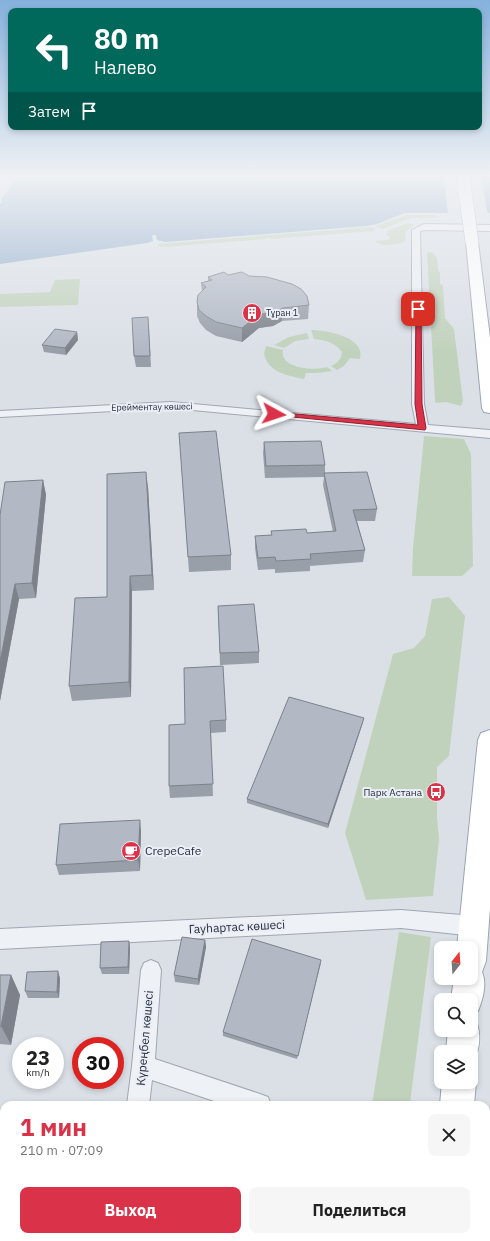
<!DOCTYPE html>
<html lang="ru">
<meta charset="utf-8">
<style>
:root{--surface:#fff;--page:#f6f6f6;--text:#222;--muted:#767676;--accent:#da3349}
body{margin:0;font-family:"IBM Plex Sans",sans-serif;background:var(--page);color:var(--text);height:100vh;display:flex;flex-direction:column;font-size:15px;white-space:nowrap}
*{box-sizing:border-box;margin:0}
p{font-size:13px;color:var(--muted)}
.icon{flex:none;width:22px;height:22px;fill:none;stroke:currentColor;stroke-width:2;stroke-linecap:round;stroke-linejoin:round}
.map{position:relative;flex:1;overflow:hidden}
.sheet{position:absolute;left:0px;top:1101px;width:490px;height:140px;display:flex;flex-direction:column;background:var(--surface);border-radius:12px 12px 0 0;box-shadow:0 2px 6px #0003}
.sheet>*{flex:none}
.hud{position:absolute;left:8px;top:8px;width:474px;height:122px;border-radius:8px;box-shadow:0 2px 6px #0003;background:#00695c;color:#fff;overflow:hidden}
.needle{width:26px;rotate:17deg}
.controls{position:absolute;left:434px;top:941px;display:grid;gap:8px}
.controls a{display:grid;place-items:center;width:44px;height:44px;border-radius:8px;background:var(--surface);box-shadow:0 2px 6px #0003;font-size:20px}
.speed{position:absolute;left:12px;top:1037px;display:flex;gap:8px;font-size:20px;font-weight:700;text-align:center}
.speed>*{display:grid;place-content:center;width:52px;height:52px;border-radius:50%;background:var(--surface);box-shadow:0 2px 6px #0003;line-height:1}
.speed small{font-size:10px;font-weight:400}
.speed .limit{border:6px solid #d22;background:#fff;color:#111}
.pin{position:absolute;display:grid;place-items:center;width:34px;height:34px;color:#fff;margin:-17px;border-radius:8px;box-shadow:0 2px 6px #0006}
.me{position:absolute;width:44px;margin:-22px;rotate:95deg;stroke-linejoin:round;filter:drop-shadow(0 0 3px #0008)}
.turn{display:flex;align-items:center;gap:14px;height:84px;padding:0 20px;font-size:18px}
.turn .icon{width:52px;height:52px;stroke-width:2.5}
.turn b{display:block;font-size:28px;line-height:34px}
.then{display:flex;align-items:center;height:38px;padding:0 20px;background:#0003;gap:8px;font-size:15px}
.round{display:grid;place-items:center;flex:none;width:42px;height:42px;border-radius:8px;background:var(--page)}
.headline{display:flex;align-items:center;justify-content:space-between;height:68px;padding:0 20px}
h1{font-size:24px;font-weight:700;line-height:30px;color:var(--accent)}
.action{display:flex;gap:8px;margin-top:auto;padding:8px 20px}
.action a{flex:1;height:46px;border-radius:8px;background:var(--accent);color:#fff;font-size:16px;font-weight:700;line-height:46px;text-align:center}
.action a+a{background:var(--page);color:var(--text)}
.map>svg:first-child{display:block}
</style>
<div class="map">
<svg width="490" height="1241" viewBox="0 0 490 1241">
<rect width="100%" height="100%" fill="#dbe0e7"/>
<g fill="#c1d2bc">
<polygon points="407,215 435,215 436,218 410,218 383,229 375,226"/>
<path d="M408 223 414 225 405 232 406 239 404 242C396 244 382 248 375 241L389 240 390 237 386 234 388 232 387 231Z"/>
<polygon points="372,227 376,229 373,231 272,239 267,238 265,239 164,247 158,246 158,244"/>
<polygon points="427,252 433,253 437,258 438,270 440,273 440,284 443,286 445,318 454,329 463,401 461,406 446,402 436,403 435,400"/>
<polygon points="80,279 78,305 0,307 0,294 50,292 55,280"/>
<path d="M311 330C329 330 366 338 360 359L350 358 344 366 337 370 331 366C338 363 341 359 342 352 336 343 325 340 314 339Z"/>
<polygon points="307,333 309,339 295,341 284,348 274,345 289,337"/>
<path d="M266 346 283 350C279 369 316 371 327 367L332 371 317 373H306L304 379C288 376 267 372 264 353Z"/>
<polygon points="424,436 464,439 471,454 473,566 462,576 412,576 413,548"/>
<polygon points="449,597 465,616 449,756 437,767 437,817 439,839 433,896 366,900 345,833 393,654 414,648 425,636 432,599"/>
<polygon points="399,932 431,937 410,1104 372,1105"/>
<polygon points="313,1237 380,1237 379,1241 313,1241"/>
</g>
<polygon fill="#92adcb" points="13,177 490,177 490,213 405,213 377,224 366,226 165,242 157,240 156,235 152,235 153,241 147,243 0,264 0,204 2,202 1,199 12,185"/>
<polygon fill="#dbe0e7" points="444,177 481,177 488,215 448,215"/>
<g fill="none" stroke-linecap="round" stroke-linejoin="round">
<defs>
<g id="minor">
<polygon points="424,224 490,225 490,231 425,230 420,231 424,404 428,425 490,430 490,438 171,408 0,417 0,411 171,402 416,424 412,404 412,230"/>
<polygon points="401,910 474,916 481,919 484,926 481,933 474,936 401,928 0,949 0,929"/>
<polygon points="151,960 158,963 161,970 155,1059 260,1094 268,1097 271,1105 226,1105 152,1080 149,1105 127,1105 132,1066 141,970 144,963"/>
<rect x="104" y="1237" width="26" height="4"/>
<rect x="273" y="1237" width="26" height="4"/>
</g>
<g id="primary">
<polygon points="472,238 477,239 478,242 490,338 490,413 484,412 482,408 466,242 467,239"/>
<path d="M490 730V908L486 961 482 972C487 984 483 999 478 1011L471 1014V1000H451L454 978H471V948H457L478 740 481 733Z"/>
<path d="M471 1017 475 1019C482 1034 480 1048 473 1063L471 1064V1052H446L448 1030H471Z"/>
<polygon points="471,1071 476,1082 474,1105 440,1105 442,1082 471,1082"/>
<rect x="422" y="1237" width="36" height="4"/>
</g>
</defs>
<use href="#minor" stroke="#a0a7b1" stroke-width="2"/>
<use href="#primary" stroke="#9aa4b4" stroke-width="2"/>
<use href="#minor" fill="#eef1f5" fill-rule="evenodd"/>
<use href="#primary" fill="#fff" fill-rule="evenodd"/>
<defs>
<polyline id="primary-bridge" points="463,177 472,242"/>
</defs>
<use href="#primary-bridge" stroke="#9aa4b4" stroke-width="14" stroke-linecap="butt"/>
<use href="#primary-bridge" stroke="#fff" stroke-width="13"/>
</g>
<g fill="#999fa9">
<polygon points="228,275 249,276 309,305 308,319 282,321 273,326 259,328 242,342 216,336 206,330 200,323 197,316 197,302 202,292 201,283 208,281 208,277"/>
<polygon points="149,328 151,367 136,367 134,356"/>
<polygon points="77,332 78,340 66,355 44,352 42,345"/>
<polygon points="179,433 231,555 231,570 189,572"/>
<polygon points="264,442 325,465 325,473 377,509 375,521 357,521 365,550 363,562 310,566 310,571 275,573 275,569 258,570 255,548 255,536 271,535 271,531 307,533 333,532 323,485 324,477 265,478 263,453"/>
<polygon points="43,480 46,495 36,598 19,599 0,701 0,515"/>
<polygon points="148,487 154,590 132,591 131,697 72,701 69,686 107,597"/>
<polygon points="218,606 259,652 259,663 220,665"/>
<polygon points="184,668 226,720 226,732 211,733 213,796 170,798 169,786 185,724"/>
<polygon points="363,722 328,828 247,803 247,799"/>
<polygon points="141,831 140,871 59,875 56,865"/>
<polygon points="205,940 206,947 199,985 175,982 174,975"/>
<polygon points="129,941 130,948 129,974 102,974 100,968"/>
<polygon points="321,963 297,1059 223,1036 223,1032"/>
<polygon points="0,975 11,975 20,995 11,1045 0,1044"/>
<polygon points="60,978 59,998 28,998 25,991"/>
</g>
<g fill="#7d828a">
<polygon points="283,308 282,321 273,326 259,328 242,342 242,328 259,314"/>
<polygon points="77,332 78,340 66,355 65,348"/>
<polygon points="146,472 148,487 154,590 152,575"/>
<polygon points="43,480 46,495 36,598 32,583"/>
<polygon points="130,576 132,591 131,697 129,682"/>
<polygon points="15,584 19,599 0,701 0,662"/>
<polygon points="364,718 363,722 328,828 328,824"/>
<polygon points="140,820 141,831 140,871 138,860"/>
<polygon points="205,940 206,947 199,985 198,979"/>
<polygon points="129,941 130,948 129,974 128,967"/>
<polygon points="58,971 60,978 59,998 57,992"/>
<polygon points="11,975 20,995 11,1045 1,1026"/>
</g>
<g fill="#b2b9c5" stroke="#7d828a">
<polygon points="224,272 228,275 242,272 249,276 267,277 292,284 301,289 307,296 309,305 283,308 274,313 259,314 242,328 216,322 206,316 199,310 197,302 198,295 206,287 201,283 212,280 208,277"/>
<polygon points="148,317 150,356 134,356 132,318"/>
<polygon points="55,329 77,332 65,348 42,345"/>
<polygon points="216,431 231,555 188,557 179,433"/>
<polygon points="321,441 325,465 266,466 264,442"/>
<polygon points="146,472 152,575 130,576 129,682 69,686 75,598 107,597 107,474"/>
<polygon points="367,472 377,509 353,510 365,550 310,554 311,559 276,561 275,557 258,558 255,536 272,535 271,531 306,529 307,533 336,531 324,473"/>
<polygon points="43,480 32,583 15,584 0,662 0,515 5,482"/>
<polygon points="254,604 259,652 220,653 218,606"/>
<polygon points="223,666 226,720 210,721 213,784 169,786 169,725 185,724 184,668"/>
<polygon points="289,697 364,718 328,824 247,799"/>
<polygon points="140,820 138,860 56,865 60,824"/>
<polygon points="182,937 205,940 198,979 174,975"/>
<polygon points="252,939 321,960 298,1056 223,1032"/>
<polygon points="129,941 128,967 100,968 101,942"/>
<polygon points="58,971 57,992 25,991 27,972"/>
<polygon points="0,975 11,975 1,1026 0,1026"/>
<polygon points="173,1237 218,1237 219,1241 174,1241"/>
</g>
<linearGradient id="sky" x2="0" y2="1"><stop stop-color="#85b1dc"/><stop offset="0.5" stop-color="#eff1f4"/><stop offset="1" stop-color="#eff1f4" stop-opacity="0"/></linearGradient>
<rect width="490" height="351" fill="url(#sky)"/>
<polygon fill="#da3349" stroke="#8e212f" points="416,308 421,309 422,404 426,428 425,430 272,415 271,414 274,412 418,425 415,404"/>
<defs>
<symbol id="building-disc" viewBox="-11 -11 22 22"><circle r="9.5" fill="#da3349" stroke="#ebeff5"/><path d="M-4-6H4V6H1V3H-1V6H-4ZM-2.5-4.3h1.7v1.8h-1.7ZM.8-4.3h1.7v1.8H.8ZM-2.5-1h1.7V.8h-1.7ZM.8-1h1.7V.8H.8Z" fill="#fff"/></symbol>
<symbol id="bus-disc" viewBox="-11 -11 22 22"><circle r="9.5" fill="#da3349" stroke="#ebeff5"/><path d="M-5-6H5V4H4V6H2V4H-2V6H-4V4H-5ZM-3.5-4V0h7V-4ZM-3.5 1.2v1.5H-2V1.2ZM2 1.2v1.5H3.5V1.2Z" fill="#fff"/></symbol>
<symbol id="cafe-disc" viewBox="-11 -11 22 22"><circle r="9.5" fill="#da3349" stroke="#ebeff5"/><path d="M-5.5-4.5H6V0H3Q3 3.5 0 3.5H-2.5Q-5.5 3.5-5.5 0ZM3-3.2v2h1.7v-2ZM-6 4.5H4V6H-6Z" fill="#fff"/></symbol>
</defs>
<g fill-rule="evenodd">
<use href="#building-disc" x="241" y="302" width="22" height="22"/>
<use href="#bus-disc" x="425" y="781" width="22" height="22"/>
<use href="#cafe-disc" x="120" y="840" width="22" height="22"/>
</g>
<g text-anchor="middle" stroke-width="4" stroke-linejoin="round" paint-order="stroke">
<g font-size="9" fill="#242d3f" stroke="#ebeff5" text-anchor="start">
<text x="266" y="316">Тұран 1</text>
</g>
<g font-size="9" fill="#242d3f" stroke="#ebeff5">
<text transform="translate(152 407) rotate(-1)" y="3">Ерейментау көшесі</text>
</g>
<g font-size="10" fill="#242d3f" stroke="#ebeff5" text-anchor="end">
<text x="422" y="796">Парк Астана</text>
</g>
<g font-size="12" fill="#242d3f" stroke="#ebeff5" text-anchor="start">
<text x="145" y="855">CrepeCafe</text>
</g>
<g font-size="12" fill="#242d3f" stroke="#ebeff5">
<text transform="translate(237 927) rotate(-3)" y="4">Гауhартас көшесі</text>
<text transform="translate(145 1038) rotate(-85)" y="4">Күреңбел көшесі</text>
</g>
</g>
</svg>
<div class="controls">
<a><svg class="needle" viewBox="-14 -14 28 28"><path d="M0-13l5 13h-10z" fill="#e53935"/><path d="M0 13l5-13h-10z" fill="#767676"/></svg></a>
<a><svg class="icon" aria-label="search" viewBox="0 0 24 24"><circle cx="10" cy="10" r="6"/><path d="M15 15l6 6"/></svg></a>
<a><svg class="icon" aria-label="layers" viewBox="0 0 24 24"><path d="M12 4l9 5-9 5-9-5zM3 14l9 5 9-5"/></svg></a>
</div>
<div class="speed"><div>23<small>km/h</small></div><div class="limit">30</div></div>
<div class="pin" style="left:418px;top:309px;background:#d93025"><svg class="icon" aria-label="arrive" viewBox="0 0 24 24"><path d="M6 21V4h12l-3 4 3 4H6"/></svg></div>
<svg class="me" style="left:274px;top:414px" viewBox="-20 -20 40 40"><path d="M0-17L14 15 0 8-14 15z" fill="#da3349" stroke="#fff" stroke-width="4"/></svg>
<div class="hud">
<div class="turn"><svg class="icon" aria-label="left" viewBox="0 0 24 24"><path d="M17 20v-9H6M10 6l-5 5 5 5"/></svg><div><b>80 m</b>Налево</div></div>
<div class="then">Затем<svg class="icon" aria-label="arrive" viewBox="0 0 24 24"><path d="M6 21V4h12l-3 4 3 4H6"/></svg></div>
</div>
<section class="sheet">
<div class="headline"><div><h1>1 мин</h1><p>210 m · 07:09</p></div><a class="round"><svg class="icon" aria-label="close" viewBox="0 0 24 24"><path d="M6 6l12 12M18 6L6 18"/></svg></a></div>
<div class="action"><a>Выход</a><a>Поделиться</a></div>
</section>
</div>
